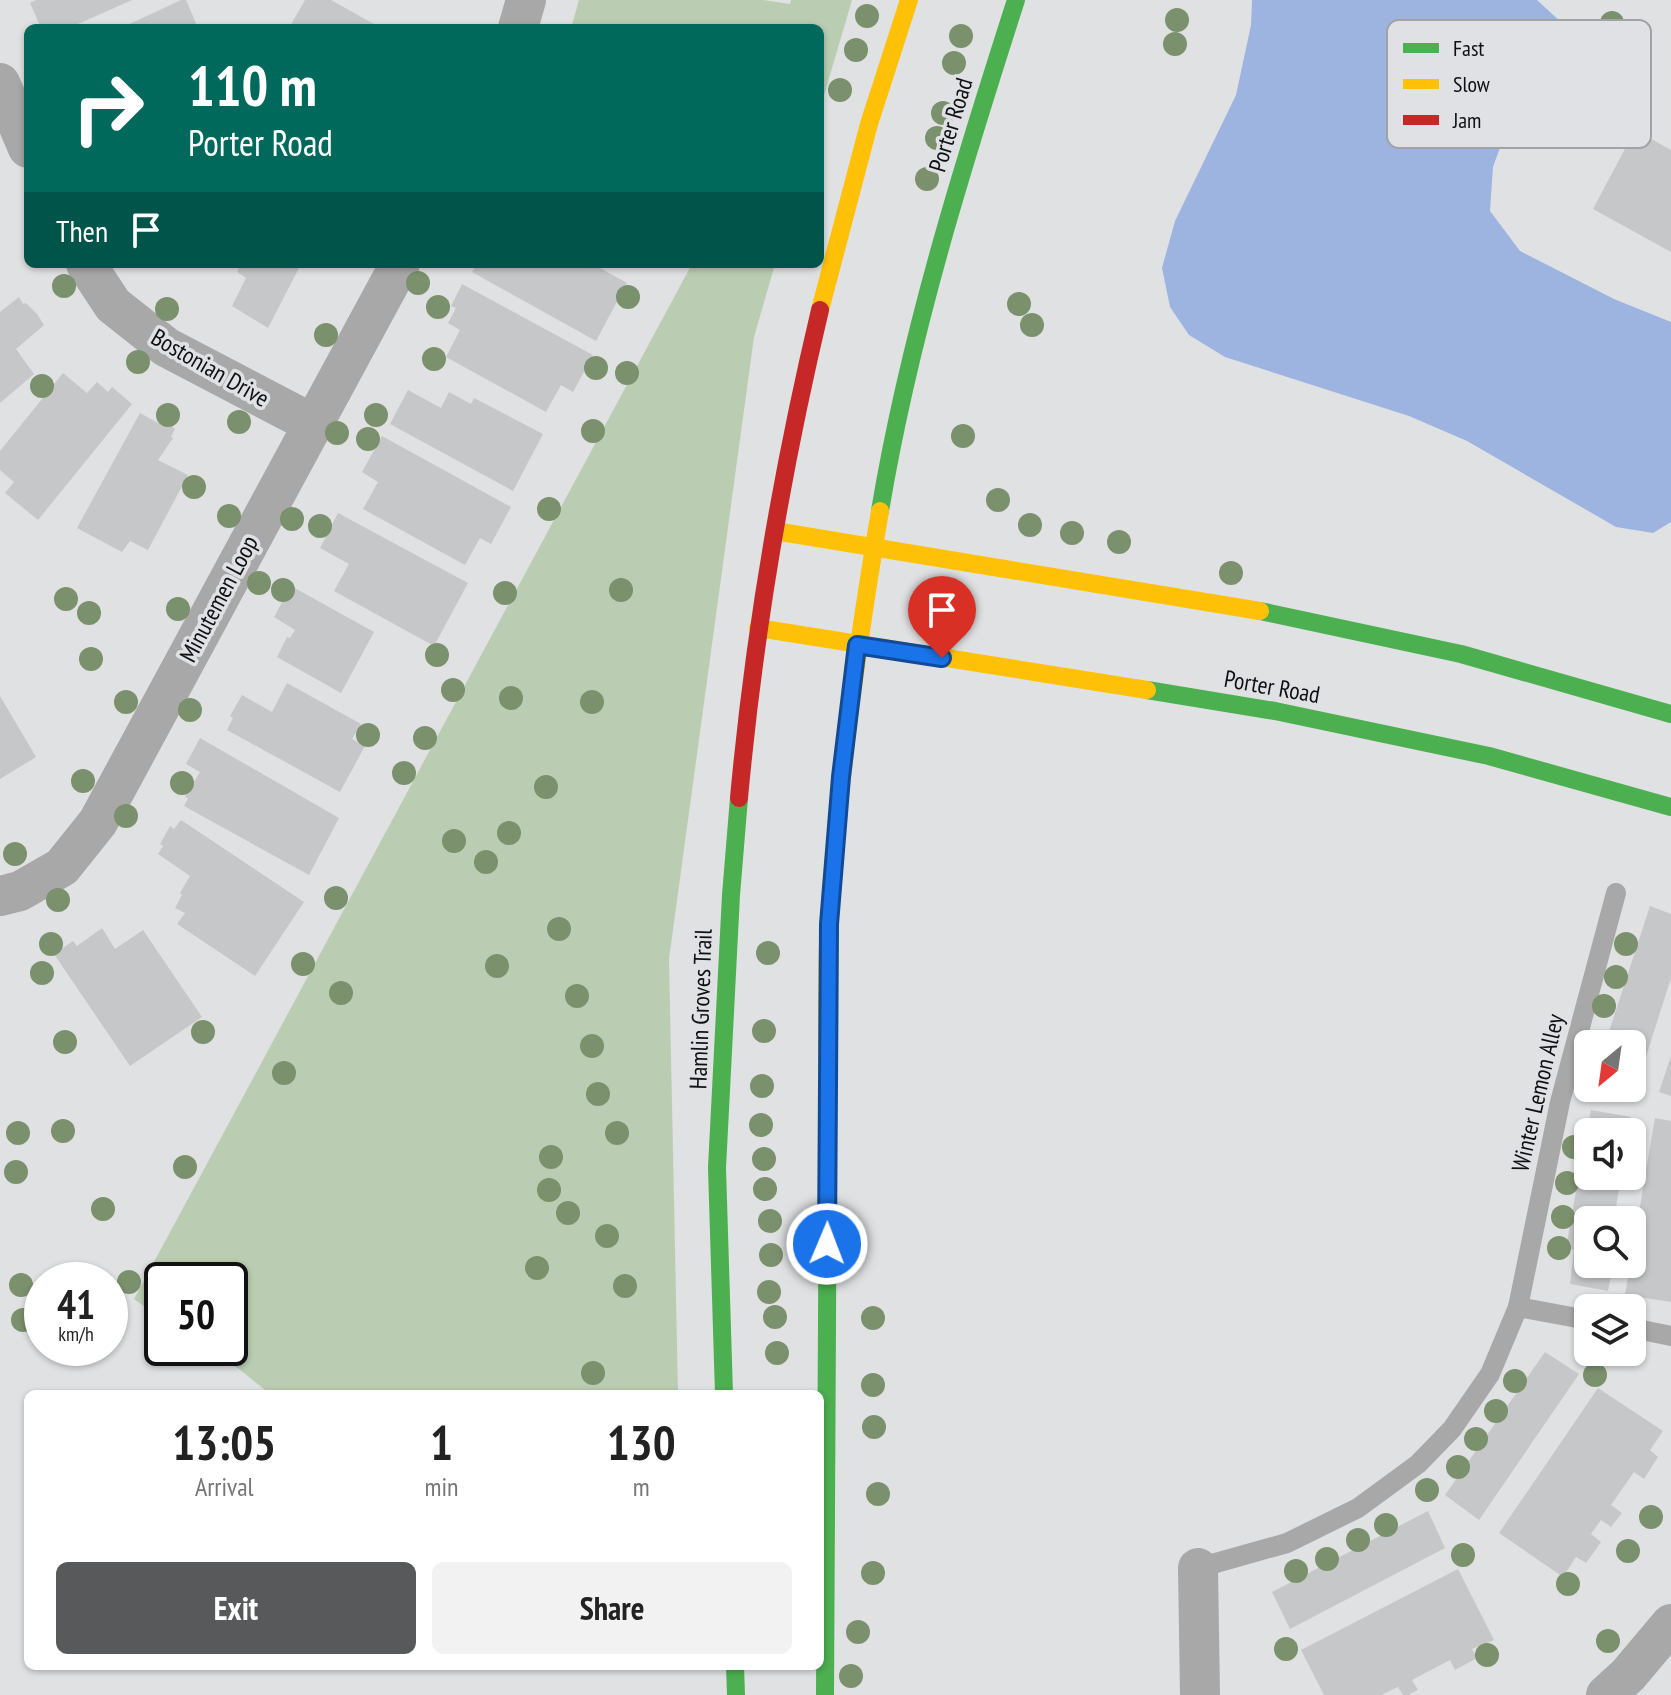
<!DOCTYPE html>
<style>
:root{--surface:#fff;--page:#f2f2f2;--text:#222;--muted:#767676;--accent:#58595a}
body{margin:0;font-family:"PT Sans Narrow",sans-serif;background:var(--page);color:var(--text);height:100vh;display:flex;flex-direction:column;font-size:30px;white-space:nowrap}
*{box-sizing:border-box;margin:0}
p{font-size:26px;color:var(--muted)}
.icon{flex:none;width:44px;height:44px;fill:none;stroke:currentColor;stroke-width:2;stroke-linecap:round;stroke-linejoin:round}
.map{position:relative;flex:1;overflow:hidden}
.panel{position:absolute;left:24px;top:1390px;width:800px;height:280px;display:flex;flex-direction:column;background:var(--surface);border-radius:12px;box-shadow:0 2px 6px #0004}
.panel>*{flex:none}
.top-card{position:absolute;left:24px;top:24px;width:800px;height:244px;border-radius:12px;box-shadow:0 2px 6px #0004;background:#00695c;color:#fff;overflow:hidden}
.needle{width:52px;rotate:209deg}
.tools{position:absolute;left:1574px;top:1030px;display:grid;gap:16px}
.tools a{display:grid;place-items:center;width:72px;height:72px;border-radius:12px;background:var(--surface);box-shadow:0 2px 6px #0004;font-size:40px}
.speed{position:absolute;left:24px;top:1262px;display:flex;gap:16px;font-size:40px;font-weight:700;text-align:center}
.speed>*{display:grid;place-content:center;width:104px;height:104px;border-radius:50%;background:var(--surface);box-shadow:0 2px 6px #0004;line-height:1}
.speed small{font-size:20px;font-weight:400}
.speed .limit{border:4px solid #111;border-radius:12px;background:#fff;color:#111}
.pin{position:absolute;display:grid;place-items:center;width:68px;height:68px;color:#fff;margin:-82px -34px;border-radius:50% 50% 50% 0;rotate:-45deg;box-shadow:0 0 8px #0007}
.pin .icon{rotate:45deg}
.me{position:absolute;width:88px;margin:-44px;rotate:1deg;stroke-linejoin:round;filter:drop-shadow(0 0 6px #0008)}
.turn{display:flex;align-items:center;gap:28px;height:168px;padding:0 32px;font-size:36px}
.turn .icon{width:104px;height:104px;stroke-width:2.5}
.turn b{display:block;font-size:56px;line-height:68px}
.then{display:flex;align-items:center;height:76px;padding:0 32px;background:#0003;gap:16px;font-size:30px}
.eta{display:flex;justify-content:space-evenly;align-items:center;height:136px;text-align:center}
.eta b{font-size:48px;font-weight:700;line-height:56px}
.button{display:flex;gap:16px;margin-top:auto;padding:16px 32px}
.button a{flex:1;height:92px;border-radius:12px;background:var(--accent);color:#fff;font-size:32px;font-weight:700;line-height:92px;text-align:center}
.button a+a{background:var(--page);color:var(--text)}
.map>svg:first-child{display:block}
</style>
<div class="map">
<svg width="1671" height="1695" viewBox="0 0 1671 1695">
<rect width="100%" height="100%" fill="#e0e1e3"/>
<g fill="#bacdb2">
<polygon points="579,0 763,0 790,4 791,0 852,0 820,109 820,28 571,28"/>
<polygon points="692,264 775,264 754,337 669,959 678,1394 270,1394 239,1369 204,1348 230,1348 230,1280 162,1280 162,1319 134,1299"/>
</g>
<polygon fill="#9eb4e0" points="1252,0 1537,0 1562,23 1565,51 1549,81 1506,131 1493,167 1490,211 1520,251 1614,299 1671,322 1671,522 1653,533 1616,527 1467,441 1409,416 1225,357 1189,335 1170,307 1162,268 1175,221 1236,95 1251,25"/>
<g fill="#c6c7c8">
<polygon points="36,0 132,0 69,28 41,28 30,3"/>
<polygon points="181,0 186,0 198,28 121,28"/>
<polygon points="305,0 331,0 381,28 289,28"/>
<polygon points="1635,130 1671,150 1671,252 1593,209"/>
<polygon points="230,264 301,264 268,328 232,306 246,278 237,272 239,269"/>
<polygon points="477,264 593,264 627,283 596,341 472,272"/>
<polygon points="462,284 593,355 573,392 561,385 546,412 446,357 460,330 448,323 456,308 451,306"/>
<polygon points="19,297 23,304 26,303 37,314 44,325 16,349 34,374 0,403 0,312"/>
<polygon points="63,373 87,393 97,382 108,392 112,387 132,404 38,520 5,493 14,482 0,470 0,451"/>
<polygon points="408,390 441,408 449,392 471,404 474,398 543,434 513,491 390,424"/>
<polygon points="140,413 158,423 165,421 175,429 171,437 173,438 158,460 188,475 148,550 130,541 122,552 77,528"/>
<polygon points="382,436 511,507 491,544 480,538 465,565 363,509 378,482 362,472"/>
<polygon points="338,513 468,583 434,646 334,591 349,564 320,548"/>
<polygon points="291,586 374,632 341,693 277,657 287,637 290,638 295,630 274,617"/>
<polygon points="287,683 361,724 352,739 365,746 340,792 227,730 233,718 230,716 242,695 272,712"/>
<polygon points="0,696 36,757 0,779"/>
<polygon points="200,738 339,818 309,875 184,806 188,798 185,797 200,772 186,764"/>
<polygon points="181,820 304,902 255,976 177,924 185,913 175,908 182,895 180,893 190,876 158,854 163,846 160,844 170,826 174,829"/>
<polygon points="1650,906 1671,914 1671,978 1636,1088 1632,1086 1632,1044 1605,1044"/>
<polygon points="102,928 115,949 143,930 202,1017 130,1066 54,954 73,941 77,946"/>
<polygon points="1671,1056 1671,1096 1659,1092"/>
<polygon points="1591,1110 1631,1117 1628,1132 1587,1132"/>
<polygon points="1655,1118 1671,1121 1671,1302 1625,1295"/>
<polygon points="1586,1135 1588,1176 1621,1176 1614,1220 1588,1220 1588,1264 1613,1264 1608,1291 1570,1284 1574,1250 1566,1248"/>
<polygon points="1545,1352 1579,1374 1479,1520 1445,1495"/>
<polygon points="1598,1388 1663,1431 1650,1450 1658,1457 1644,1479 1634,1472 1611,1505 1622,1513 1611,1527 1601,1520 1591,1534 1601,1542 1586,1563 1576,1557 1563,1577 1499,1533"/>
<polygon points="1428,1511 1445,1548 1290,1629 1272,1592"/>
<polygon points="1458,1569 1494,1640 1472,1649 1477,1658 1455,1670 1450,1660 1412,1680 1418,1690 1408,1695 1403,1695 1398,1687 1381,1695 1324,1695 1301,1650"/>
</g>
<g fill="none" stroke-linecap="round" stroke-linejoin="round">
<g stroke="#a8a8a8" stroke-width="20">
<polyline points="1518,1307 1588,1320"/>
<polyline points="1632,1328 1671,1336"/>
<polyline points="1198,1568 1287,1543 1358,1508 1418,1464 1452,1429 1490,1374 1518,1307 1560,1102 1616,893"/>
</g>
<g stroke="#a8a8a8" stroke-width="40">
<polyline points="518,28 526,0"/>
<polyline points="0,83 28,148"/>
<polyline points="86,264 113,305 166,347 313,424"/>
<polyline points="0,896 20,891 62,867 98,822 400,264"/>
<polyline points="1198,1568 1200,1695"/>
<polyline points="1606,1695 1628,1675 1671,1624"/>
</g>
<g stroke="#4caf50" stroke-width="18">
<path d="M880 511C909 337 962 168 1016 0"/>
<polyline points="1260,611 1461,654 1671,714"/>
<polyline points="1147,690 1275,711 1489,756 1671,807"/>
<polyline points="724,1394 717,1168 731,895 739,798"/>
<polyline points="735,1666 736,1695"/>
<polyline points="825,1695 828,1134"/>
</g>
<g stroke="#ffc107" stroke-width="18">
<polyline points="820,310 869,124 909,0"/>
<polyline points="775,531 1260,611"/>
<polyline points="758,628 1147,690"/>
<path d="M828 1134C828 1063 825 992 829 921 838 783 857 647 880 511"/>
</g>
<path stroke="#c62828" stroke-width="18" d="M739 798C754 634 782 470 820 310"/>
</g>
<g fill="#7b906d">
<circle cx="867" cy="16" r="12"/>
<circle cx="1177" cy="20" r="12"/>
<circle cx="1612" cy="23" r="12"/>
<circle cx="961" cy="36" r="12"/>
<circle cx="1175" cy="44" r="12"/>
<circle cx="856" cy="50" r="12"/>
<circle cx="954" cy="63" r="12"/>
<circle cx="840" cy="90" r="12"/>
<circle cx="943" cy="113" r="12"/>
<circle cx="937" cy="138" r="12"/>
<circle cx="927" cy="179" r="12"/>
<circle cx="418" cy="283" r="12"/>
<circle cx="64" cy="286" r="12"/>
<circle cx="628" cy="297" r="12"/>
<circle cx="1019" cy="304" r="12"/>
<circle cx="438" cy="307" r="12"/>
<circle cx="167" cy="309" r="12"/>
<circle cx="1032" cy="325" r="12"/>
<circle cx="326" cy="335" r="12"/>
<circle cx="434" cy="359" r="12"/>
<circle cx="138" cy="362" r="12"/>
<circle cx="596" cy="368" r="12"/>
<circle cx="627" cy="373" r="12"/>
<circle cx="42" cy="386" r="12"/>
<circle cx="168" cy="415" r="12"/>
<circle cx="376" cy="415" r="12"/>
<circle cx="239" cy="422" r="12"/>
<circle cx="593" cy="431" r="12"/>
<circle cx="337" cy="433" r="12"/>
<circle cx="963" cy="436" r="12"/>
<circle cx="368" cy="439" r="12"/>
<circle cx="194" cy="487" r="12"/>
<circle cx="998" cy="500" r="12"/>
<circle cx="549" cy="509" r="12"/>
<circle cx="229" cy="516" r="12"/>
<circle cx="292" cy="519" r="12"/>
<circle cx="1030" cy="525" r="12"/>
<circle cx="320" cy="526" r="12"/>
<circle cx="1072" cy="533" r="12"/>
<circle cx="1119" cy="542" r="12"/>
<circle cx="1231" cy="573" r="12"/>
<circle cx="259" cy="583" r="12"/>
<circle cx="283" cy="590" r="12"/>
<circle cx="621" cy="590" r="12"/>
<circle cx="505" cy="593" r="12"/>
<circle cx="66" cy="599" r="12"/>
<circle cx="178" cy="609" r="12"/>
<circle cx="89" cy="613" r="12"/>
<circle cx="437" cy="655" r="12"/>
<circle cx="91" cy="659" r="12"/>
<circle cx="453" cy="690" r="12"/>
<circle cx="511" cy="698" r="12"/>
<circle cx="126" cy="702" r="12"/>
<circle cx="592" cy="702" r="12"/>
<circle cx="190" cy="710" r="12"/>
<circle cx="368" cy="735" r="12"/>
<circle cx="425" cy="738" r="12"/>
<circle cx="404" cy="773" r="12"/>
<circle cx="83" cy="781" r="12"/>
<circle cx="182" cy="783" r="12"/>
<circle cx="546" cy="787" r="12"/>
<circle cx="126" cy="816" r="12"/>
<circle cx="509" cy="833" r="12"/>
<circle cx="454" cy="841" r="12"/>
<circle cx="15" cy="854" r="12"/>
<circle cx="486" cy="862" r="12"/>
<circle cx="336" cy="898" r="12"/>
<circle cx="58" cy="900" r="12"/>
<circle cx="559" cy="929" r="12"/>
<circle cx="51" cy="944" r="12"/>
<circle cx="1626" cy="944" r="12"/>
<circle cx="768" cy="953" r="12"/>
<circle cx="303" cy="964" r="12"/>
<circle cx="497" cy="966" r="12"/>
<circle cx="42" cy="973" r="12"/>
<circle cx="1616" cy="977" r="12"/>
<circle cx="341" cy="993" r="12"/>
<circle cx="577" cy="996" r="12"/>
<circle cx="1604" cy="1006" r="12"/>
<circle cx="764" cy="1031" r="12"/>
<circle cx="203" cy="1032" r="12"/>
<circle cx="65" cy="1042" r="12"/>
<circle cx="592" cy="1046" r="12"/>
<circle cx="284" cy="1073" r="12"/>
<circle cx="762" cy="1086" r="12"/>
<circle cx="598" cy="1094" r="12"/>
<circle cx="761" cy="1125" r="12"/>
<circle cx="63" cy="1131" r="12"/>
<circle cx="18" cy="1133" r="12"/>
<circle cx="617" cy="1133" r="12"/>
<circle cx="1574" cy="1147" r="12"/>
<circle cx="551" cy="1157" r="12"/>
<circle cx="764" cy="1159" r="12"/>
<circle cx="185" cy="1167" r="12"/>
<circle cx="16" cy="1172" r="12"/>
<circle cx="1567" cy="1183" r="12"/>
<circle cx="765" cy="1189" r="12"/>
<circle cx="549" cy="1190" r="12"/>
<circle cx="103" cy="1209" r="12"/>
<circle cx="568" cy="1213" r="12"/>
<circle cx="1563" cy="1217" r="12"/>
<circle cx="770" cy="1221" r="12"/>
<circle cx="607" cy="1236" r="12"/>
<circle cx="1559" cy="1248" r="12"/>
<circle cx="771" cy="1255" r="12"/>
<circle cx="537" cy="1268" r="12"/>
<circle cx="129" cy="1282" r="12"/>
<circle cx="21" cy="1285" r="12"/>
<circle cx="625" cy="1286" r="12"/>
<circle cx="769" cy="1292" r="12"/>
<circle cx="775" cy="1317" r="12"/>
<circle cx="873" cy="1318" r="12"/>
<circle cx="23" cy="1320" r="12"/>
<circle cx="777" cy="1353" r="12"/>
<circle cx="593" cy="1373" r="12"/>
<circle cx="1595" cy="1375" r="12"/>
<circle cx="1515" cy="1381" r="12"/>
<circle cx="873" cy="1385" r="12"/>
<circle cx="1496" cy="1411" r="12"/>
<circle cx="874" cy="1427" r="12"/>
<circle cx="1476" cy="1439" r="12"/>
<circle cx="1458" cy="1467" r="12"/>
<circle cx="1427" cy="1490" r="12"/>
<circle cx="878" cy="1494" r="12"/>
<circle cx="1651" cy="1517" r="12"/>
<circle cx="1386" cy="1525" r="12"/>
<circle cx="1358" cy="1540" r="12"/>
<circle cx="1628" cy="1551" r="12"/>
<circle cx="1463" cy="1555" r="12"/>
<circle cx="1327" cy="1559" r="12"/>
<circle cx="1296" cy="1571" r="12"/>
<circle cx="873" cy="1573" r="12"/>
<circle cx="1568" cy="1584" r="12"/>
<circle cx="858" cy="1632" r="12"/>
<circle cx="1608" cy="1641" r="12"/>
<circle cx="1286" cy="1649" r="12"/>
<circle cx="1487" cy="1655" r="12"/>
<circle cx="851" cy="1676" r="12"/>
</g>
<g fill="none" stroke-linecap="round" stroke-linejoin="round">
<defs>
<polyline id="route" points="827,1244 829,924 841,777 857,645 942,658"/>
</defs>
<use href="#route" stroke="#114b97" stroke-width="20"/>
<use href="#route" stroke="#1a73e8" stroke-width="14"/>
</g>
<g text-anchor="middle" stroke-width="7" stroke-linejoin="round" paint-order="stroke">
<g font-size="24" fill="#0f1011" stroke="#dfe1e4">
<text transform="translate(951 125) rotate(-73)" y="8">Porter Road</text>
<text transform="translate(210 368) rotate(30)" y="8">Bostonian Drive</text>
<text transform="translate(219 599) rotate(-62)" y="8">Minutemen Loop</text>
<text transform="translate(1272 687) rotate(10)" y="8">Porter Road</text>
<text transform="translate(701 1009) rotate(-88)" y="8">Hamlin Groves Trail</text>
<text transform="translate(1538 1093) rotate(-77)" y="8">Winter Lemon Alley</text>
</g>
</g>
<rect x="1387" y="20" width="264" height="128" rx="12" fill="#dfe1e4" stroke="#a1a2a5" stroke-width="2"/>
<rect x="1403" y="43" width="36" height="10" fill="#4caf50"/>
<rect x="1403" y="79" width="36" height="10" fill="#ffc107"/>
<rect x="1403" y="115" width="36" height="10" fill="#c62828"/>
<g font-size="22" fill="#0f1011">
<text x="1453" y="56">Fast</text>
<text x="1453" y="92">Slow</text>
<text x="1453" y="128">Jam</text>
</g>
</svg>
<div class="tools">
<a><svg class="needle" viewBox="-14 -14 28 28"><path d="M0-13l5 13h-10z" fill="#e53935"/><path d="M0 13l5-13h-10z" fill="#767676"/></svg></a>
<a><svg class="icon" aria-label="sound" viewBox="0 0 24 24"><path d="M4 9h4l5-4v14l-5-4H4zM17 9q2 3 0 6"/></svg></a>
<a><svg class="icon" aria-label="search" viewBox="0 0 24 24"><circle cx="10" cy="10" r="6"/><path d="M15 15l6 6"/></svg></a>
<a><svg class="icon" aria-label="layers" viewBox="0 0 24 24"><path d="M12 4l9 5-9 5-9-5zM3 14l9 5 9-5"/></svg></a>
</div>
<div class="speed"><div>41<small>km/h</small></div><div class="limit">50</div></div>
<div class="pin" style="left:942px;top:658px;background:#d93025"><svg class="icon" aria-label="arrive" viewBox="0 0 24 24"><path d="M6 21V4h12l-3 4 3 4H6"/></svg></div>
<svg class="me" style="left:827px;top:1244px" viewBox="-20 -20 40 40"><circle r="17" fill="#1a73e8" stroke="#fff" stroke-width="3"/><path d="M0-11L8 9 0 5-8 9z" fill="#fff"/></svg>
<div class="top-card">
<div class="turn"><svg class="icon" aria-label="right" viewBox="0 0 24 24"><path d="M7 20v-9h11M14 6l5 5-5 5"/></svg><div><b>110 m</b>Porter Road</div></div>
<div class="then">Then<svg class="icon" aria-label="arrive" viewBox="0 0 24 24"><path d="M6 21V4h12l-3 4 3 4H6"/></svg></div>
</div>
<section class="panel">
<div class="eta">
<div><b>13:05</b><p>Arrival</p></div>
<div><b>1</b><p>min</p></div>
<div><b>130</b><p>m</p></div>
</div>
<div class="button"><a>Exit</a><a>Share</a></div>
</section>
</div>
